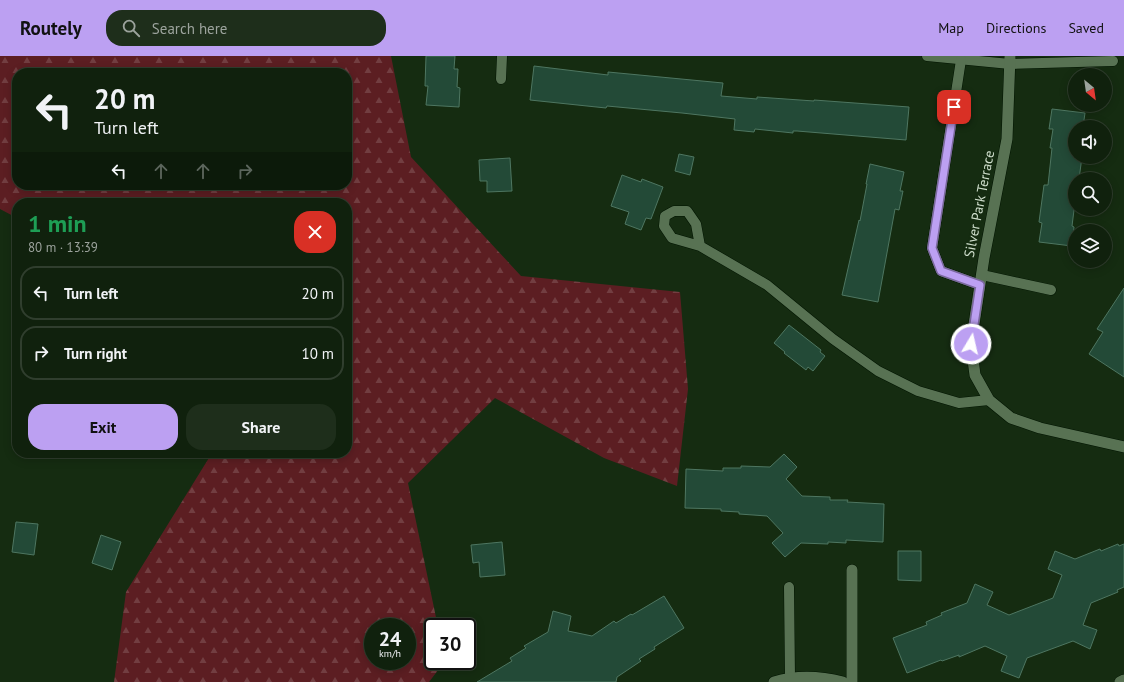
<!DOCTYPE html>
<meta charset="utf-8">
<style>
:root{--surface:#10210d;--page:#1e2e1b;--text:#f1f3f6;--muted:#9ca39d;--line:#303e2e;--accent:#bca0f2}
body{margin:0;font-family:"PT Sans",sans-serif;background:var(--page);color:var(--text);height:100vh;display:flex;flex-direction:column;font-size:15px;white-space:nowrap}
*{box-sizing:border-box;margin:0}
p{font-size:13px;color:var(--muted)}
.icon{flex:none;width:22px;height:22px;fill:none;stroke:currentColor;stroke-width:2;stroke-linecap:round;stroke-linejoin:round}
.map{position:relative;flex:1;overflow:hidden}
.side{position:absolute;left:12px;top:142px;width:340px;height:260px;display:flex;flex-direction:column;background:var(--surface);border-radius:16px;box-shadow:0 2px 10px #0003,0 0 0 1px var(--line)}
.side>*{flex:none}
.banner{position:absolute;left:12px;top:12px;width:340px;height:122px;border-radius:16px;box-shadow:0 2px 10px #0003,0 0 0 1px var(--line);background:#10210d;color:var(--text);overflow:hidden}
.needle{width:26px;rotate:151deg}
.fabs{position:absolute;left:1068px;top:12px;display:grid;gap:8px}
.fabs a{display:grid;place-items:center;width:44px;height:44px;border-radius:50%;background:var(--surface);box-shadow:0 2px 10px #0003,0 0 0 1px var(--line);font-size:20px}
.speed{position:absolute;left:364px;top:562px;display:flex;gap:8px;font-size:20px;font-weight:700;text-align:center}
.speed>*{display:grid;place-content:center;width:52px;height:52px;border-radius:50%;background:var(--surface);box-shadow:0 2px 10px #0003,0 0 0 1px var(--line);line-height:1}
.speed small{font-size:10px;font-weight:400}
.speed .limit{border:2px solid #111;border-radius:6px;background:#fff;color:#111}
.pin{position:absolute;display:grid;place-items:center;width:34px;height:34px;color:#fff;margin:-17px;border-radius:8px;box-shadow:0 2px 6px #0006}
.me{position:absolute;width:44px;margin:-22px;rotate:9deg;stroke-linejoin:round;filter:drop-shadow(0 0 3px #0008)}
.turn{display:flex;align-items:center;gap:14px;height:84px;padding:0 16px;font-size:18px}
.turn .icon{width:52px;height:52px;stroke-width:2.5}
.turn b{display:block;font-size:28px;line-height:34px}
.lanes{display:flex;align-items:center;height:38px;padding:0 16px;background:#0003;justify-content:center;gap:20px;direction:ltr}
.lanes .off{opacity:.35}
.round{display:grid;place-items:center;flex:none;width:42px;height:42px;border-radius:16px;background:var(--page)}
.headline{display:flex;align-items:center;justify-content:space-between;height:68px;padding:0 16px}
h1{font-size:24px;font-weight:700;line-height:30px;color:#1e9e55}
.action{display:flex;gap:8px;margin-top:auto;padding:8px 16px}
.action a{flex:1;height:46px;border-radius:16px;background:var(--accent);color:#111;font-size:16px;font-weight:700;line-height:46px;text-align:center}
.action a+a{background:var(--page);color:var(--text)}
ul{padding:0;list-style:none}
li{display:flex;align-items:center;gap:12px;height:54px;margin:0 8px 6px;padding:0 8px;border:2px solid var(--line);border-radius:16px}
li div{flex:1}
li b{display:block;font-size:15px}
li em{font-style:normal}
header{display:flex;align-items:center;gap:24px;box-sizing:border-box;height:56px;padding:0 20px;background:var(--accent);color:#111}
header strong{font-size:19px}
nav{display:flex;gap:22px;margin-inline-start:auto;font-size:14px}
.search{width:280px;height:36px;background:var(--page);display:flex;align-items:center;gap:10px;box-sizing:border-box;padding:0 14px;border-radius:16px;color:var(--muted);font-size:15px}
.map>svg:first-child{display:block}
</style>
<header>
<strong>Routely</strong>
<div class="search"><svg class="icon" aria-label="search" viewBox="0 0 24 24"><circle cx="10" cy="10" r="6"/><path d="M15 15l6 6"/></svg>Search here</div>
<nav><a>Map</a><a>Directions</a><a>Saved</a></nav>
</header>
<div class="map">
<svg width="1124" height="626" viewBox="0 0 1124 626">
<defs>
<pattern id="forest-firs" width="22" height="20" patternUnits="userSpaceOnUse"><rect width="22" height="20" fill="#5c1e22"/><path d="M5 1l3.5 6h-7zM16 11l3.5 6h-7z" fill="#723e41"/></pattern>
</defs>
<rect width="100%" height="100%" fill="#152c11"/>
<path fill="url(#forest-firs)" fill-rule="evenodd" d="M0 0H391L411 101 521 220 680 236 688 333 677 430 604 402 495 342 408 427 438 571H433V605H445L429 626H114L126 536 212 397H347V147H17V162L0 153ZM17 17H347V129H17ZM373 571H407V605H373Z"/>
<g fill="#234a37" stroke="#4e7661">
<polygon points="426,0 455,0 454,13 458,13 457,31 460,32 459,51 426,49 428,30 425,30"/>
<polygon points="534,10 608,19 608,16 723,27 721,40 757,43 757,41 814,45 814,44 909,51 906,84 797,75 793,75 793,77 755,73 754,76 734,74 735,63 682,57 607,50 606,52 530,44"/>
<polygon points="1052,53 1085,57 1083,71 1075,71 1075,101 1082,101 1079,123 1075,123 1075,146 1072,170 1074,171 1072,190 1039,186 1042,167 1039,166 1044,129 1048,129 1052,92 1050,92 1053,73 1049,73"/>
<polygon points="679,98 694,101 690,119 675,115"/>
<polygon points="510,102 512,135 487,136 487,125 480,125 479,104"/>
<polygon points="870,108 904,116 900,135 903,135 899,154 895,153 878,246 842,239 859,164 860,165 867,128 866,128"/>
<polygon points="622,119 641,126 642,123 663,131 651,163 646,162 641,174 625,168 629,156 611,150"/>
<polygon points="1124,232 1124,321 1089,298 1103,276 1097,273"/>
<polygon points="789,269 821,294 820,296 825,300 813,315 808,311 806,314 784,297 785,296 774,287"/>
<polygon points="784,398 797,411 786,423 802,440 830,441 830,444 848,444 847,446 884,448 883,486 846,484 846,487 828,486 828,488 801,487 785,501 772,487 783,477 767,460 739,458 739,456 721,455 721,453 685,452 686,413 723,415 723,412 741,412 741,410 770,411"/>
<polygon points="16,466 38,468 34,499 12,496"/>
<polygon points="101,479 121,486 112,514 92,507"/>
<polygon points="502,486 505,519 480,521 479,506 473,507 471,489"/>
<polygon points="1118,488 1119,490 1124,488 1124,531 1117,534 1118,536 1091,547 1083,569 1097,574 1090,593 1073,585 1027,602 1019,622 1001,615 1007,600 985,590 959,601 959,599 942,605 941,604 907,617 893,582 927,569 926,566 942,559 941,557 967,547 975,528 993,536 987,549 1009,559 1053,542 1062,519 1048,513 1055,495 1075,503 1100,493 1101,495"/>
<polygon points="898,495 921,495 921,525 898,524"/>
<polygon points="664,540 684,572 654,591 655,593 639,603 641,605 617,621 616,626 477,626 512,605 510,602 526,592 524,590 548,576 553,555 571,560 568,575 592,580 614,565 616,567 631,558 632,559"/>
</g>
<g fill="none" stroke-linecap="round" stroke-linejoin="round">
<defs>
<g id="service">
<polyline points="927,0 1010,8 1113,5"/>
<polyline points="961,4 932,192 941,215 980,229"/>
<polyline points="501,23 502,0"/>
<polyline points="700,190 696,168 687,155 674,155 665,160 664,170 672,182 700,190 767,229 833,283 878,315 918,335 959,347 989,344"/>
<polyline points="982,219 1051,234"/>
<polyline points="789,531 790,622"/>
</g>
<g id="minor">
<polyline points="1010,0 1007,83 984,202 971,288 975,319 989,344 1011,362 1040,372 1124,391"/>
<polyline points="852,514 852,626"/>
<path d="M774 626C797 619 819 620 843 626"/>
<polyline points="1120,626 1124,624"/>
</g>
</defs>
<use href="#service" stroke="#011400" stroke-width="11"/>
<use href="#minor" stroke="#011400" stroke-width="12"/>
<use href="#service" stroke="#587253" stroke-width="10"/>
<use href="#minor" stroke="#587253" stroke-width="11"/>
</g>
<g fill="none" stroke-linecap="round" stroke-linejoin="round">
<defs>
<polyline id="route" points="954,51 932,192 941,215 980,229 971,288"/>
</defs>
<use href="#route" stroke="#7a689d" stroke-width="10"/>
<use href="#route" stroke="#bca0f2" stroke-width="7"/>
</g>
<g text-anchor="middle" stroke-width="4" stroke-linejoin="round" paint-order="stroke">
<g font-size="14" fill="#cfdecc" stroke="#152c11">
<text transform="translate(979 148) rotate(-79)" y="5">Silver Park Terrace</text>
</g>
</g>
</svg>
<div class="fabs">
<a><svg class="needle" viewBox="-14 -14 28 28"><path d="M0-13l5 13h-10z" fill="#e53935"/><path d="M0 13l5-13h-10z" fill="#9ca39d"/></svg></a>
<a><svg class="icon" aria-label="sound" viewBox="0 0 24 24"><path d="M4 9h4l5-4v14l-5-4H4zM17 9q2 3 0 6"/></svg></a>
<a><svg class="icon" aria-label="search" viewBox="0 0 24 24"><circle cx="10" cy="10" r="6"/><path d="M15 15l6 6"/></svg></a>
<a><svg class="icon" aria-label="layers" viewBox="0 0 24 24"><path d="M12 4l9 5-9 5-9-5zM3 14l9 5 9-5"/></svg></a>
</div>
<div class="speed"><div>24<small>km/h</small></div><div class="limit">30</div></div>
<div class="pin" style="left:954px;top:51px;background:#d93025"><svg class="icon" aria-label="arrive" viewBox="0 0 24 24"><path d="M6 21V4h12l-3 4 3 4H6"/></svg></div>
<svg class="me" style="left:971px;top:288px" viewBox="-20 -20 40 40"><circle r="17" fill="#bca0f2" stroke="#fff" stroke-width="3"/><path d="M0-11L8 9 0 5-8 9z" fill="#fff"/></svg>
<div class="banner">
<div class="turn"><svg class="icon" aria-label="left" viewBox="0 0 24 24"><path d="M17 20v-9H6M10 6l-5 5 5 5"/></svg><div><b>20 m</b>Turn left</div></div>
<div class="lanes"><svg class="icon" aria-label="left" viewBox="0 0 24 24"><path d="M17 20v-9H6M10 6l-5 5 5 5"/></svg><svg class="icon off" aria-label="ahead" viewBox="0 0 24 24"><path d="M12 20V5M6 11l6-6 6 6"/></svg><svg class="icon off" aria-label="ahead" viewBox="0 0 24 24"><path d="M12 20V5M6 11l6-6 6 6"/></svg><svg class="icon off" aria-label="right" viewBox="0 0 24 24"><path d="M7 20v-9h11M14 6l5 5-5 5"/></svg></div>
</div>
<section class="side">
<div class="headline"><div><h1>1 min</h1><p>80 m · 13:39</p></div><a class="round" style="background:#d93025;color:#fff"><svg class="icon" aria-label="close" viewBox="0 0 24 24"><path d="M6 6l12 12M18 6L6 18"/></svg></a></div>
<ul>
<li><svg class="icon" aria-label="left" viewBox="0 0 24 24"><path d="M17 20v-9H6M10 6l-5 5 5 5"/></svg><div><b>Turn left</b></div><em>20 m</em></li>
<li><svg class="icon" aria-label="right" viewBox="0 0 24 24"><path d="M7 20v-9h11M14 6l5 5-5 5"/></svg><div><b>Turn right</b></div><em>10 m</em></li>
</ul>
<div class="action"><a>Exit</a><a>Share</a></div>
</section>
</div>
